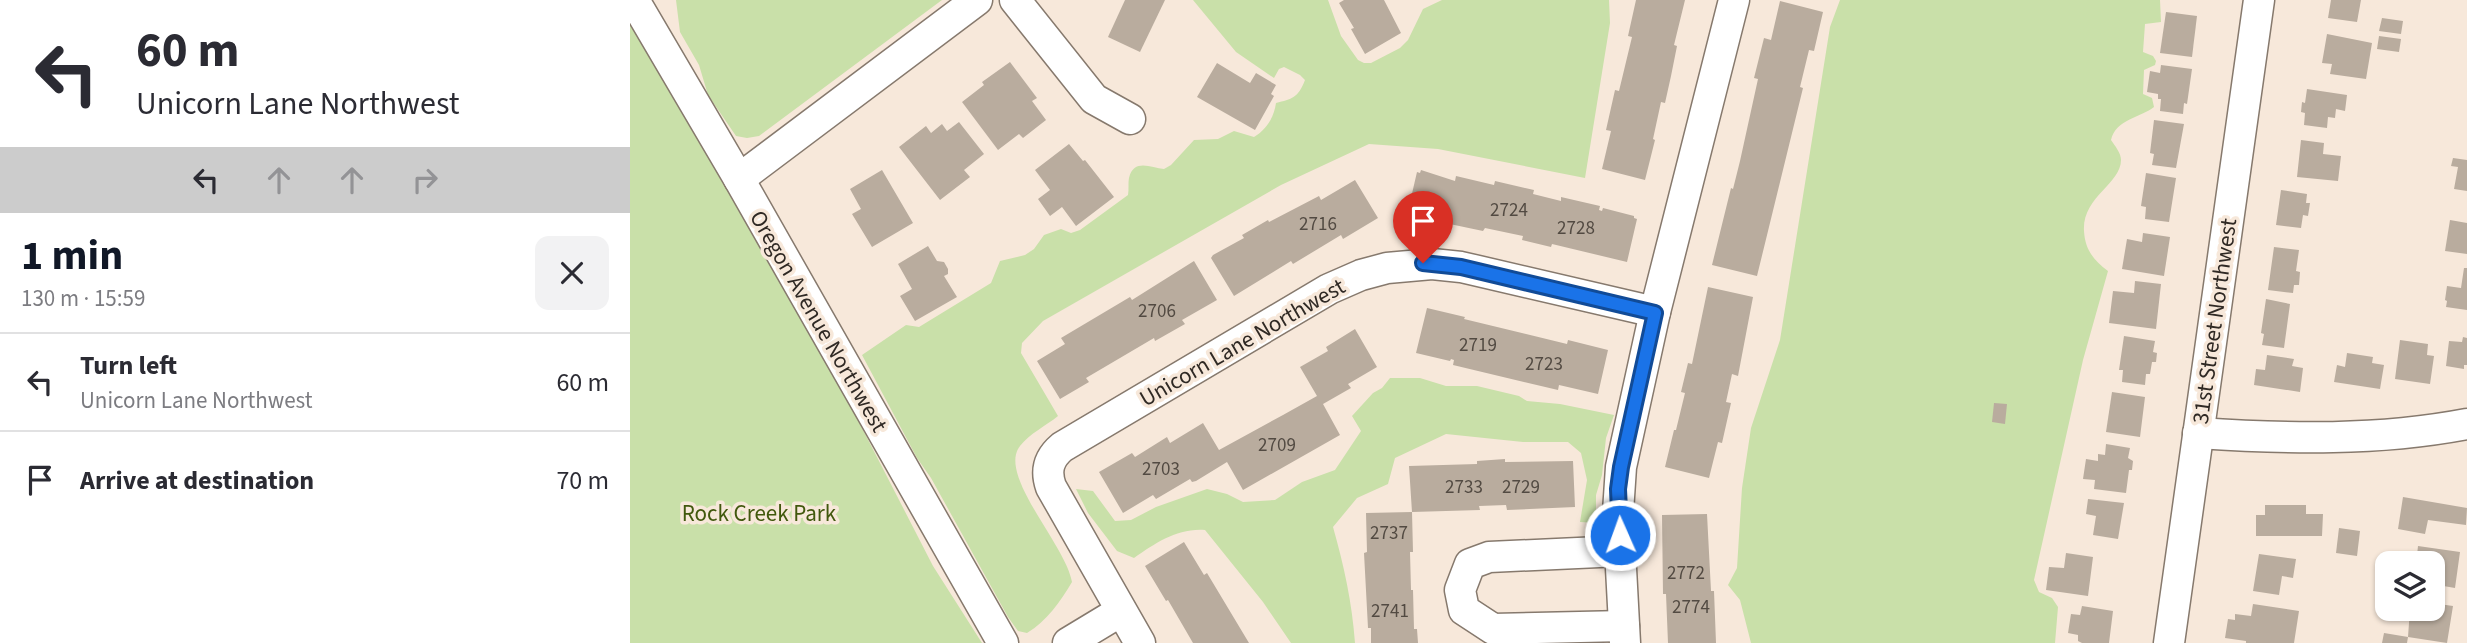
<!DOCTYPE html>
<meta charset="utf-8">
<style>
:root{--surface:#fff;--page:#f2f2f3;--text:#2b2b33;--muted:#7c7c81;--line:#e1e1e2;--accent:#111827}
body{margin:0;font-family:"Source Sans 3",sans-serif;background:var(--page);color:var(--text);height:100vh;display:flex;flex-direction:column;font-size:26px;white-space:nowrap}
*{box-sizing:border-box;margin:0}
p{font-size:23px;color:var(--muted)}
.icon{flex:none;width:38px;height:38px;fill:none;stroke:currentColor;stroke-width:2;stroke-linecap:round;stroke-linejoin:round}
.map{position:relative;flex:1;overflow:hidden}
.panel{display:flex;flex-direction:column;background:var(--surface);width:630px}
.panel>*{flex:none}
.hud{background:#fff;color:var(--text);overflow:hidden}
.fabs{position:absolute;left:1745px;top:551px;display:grid;gap:14px}
.fabs a{display:grid;place-items:center;width:70px;height:70px;border-radius:14px;background:var(--surface);box-shadow:0 2px 5px #0004;font-size:35px}
.pin{position:absolute;display:grid;place-items:center;width:60px;height:60px;color:#fff;margin:-72px -30px;border-radius:50% 50% 50% 0;rotate:-45deg;box-shadow:0 0 7px #0007}
.pin .icon{rotate:45deg}
.me{position:absolute;width:77px;margin:-38px;rotate:358deg;stroke-linejoin:round;filter:drop-shadow(0 0 5px #0008)}
.turn{display:flex;align-items:center;gap:24px;height:147px;padding:0 21px;font-size:32px}
.turn .icon{width:91px;height:91px;stroke-width:2.5}
.turn b{display:block;font-size:49px;line-height:60px}
.lanes{display:flex;align-items:center;height:66px;padding:0 21px;background:#0003;justify-content:center;gap:35px;direction:ltr}
.lanes .off{opacity:.35}
.round{display:grid;place-items:center;flex:none;width:74px;height:74px;border-radius:14px;background:var(--page)}
.head{display:flex;align-items:center;justify-content:space-between;height:119px;padding:0 21px}
h1{font-size:42px;font-weight:700;line-height:52px;color:var(--accent)}
ul{padding:0;list-style:none}
li{display:flex;align-items:center;gap:21px;height:98px;padding:0 21px;border-top:2px solid var(--line)}
li div{flex:1}
li b{display:block;font-size:26px}
li em{font-style:normal}
main{display:flex;flex:1;min-height:0}
.map>svg:first-child{display:block}
</style>
<main>
<section class="panel">
<div class="hud">
<div class="turn"><svg class="icon" aria-label="left" viewBox="0 0 24 24"><path d="M17 20v-9H6M10 6l-5 5 5 5"/></svg><div><b>60 m</b>Unicorn Lane Northwest</div></div>
<div class="lanes"><svg class="icon" aria-label="left" viewBox="0 0 24 24"><path d="M17 20v-9H6M10 6l-5 5 5 5"/></svg><svg class="icon off" aria-label="ahead" viewBox="0 0 24 24"><path d="M12 20V5M6 11l6-6 6 6"/></svg><svg class="icon off" aria-label="ahead" viewBox="0 0 24 24"><path d="M12 20V5M6 11l6-6 6 6"/></svg><svg class="icon off" aria-label="right" viewBox="0 0 24 24"><path d="M7 20v-9h11M14 6l5 5-5 5"/></svg></div>
</div>
<div class="head"><div><h1>1 min</h1><p>130 m · 15:59</p></div><a class="round"><svg class="icon" aria-label="close" viewBox="0 0 24 24"><path d="M6 6l12 12M18 6L6 18"/></svg></a></div>
<ul>
<li><svg class="icon" aria-label="left" viewBox="0 0 24 24"><path d="M17 20v-9H6M10 6l-5 5 5 5"/></svg><div><b>Turn left</b><p>Unicorn Lane Northwest</p></div><em>60 m</em></li>
<li><svg class="icon" aria-label="arrive" viewBox="0 0 24 24"><path d="M6 21V4h12l-3 4 3 4H6"/></svg><div><b>Arrive at destination</b></div><em>70 m</em></li>
</ul>
</section>
<div class="map">
<svg width="1837" height="643" viewBox="0 0 1837 643">
<rect width="100%" height="100%" fill="#f7e8da"/>
<g fill="#c9e0a9">
<polygon points="46,0 312,0 129,136 117,138 106,136 78,95 69,65 50,32"/>
<path d="M563 0H698L711 36 728 60 734 63H741L770 48 778 40 793 9 812 0H979L980 23 955 178 808 149 739 144 651 185 413 321 392 343 391 353 428 416C417 425 399 434 390 446 367 475 436 545 442 582 430 602 417 621 397 633L388 631 378 617 301 478 287 458 232 355 276 325 289 327 361 283 370 261 395 255 404 249 414 235 431 229 441 233 450 230 498 195C499 189 498 183 499 178 504 158 521 168 534 169L541 165 564 140 588 139 604 131 624 137C637 129 644 117 646 103 662 99 668 98 675 80L670 75 654 67 649 69 644 78 606 52Z"/>
<path d="M1210 0H1530L1531 22 1515 24 1513 52 1523 56 1526 61 1525 65 1514 70 1513 94 1522 98 1524 107C1510 118 1486 119 1481 140 1485 146 1491 153 1491 160 1491 184 1452 197 1454 231 1455 249 1463 260 1478 271L1453 360 1404 580 1409 592 1422 598 1428 607 1425 643H1121L1110 600 1098 585 1107 568 1112 488 1121 428 1150 340 1200 27Z"/>
<polygon points="0,17 196,358 303,566 352,643 0,643"/>
<path d="M760 378H790L816 386H847L889 396 897 401 930 404 984 415 976 438 972 475 966 495V523L950 522 957 480 951 453 938 442H893L816 434 765 458 758 484 727 498 703 527C714 566 722 602 725 643H661L633 602 575 530C547 528 526 543 504 558L487 551 458 513 446 489 463 491 485 521 501 520 526 507 577 489 597 494 613 502 645 500 672 482 705 470 731 431 722 416 743 393 752 388Z"/>
</g>
<g fill="#b9ac9e">
<polygon points="495,0 535,0 510,52 478,37"/>
<polygon points="714,0 754,0 771,33 735,54 721,29 724,28 709,3"/>
<polygon points="1006,0 1055,0 1044,45 1047,46 1041,76 1035,103 1031,102 1023,139 1025,140 1015,180 972,169 981,131 976,130 985,90 989,91 1002,37 998,36"/>
<polygon points="1701,0 1731,0 1727,22 1698,18"/>
<polygon points="1150,1 1193,12 1184,51 1179,50 1170,87 1173,88 1127,276 1082,265 1101,188 1103,189 1110,161 1128,79 1124,78 1134,38 1141,40"/>
<polygon points="1536,12 1567,16 1562,57 1530,53"/>
<polygon points="1752,18 1773,21 1771,34 1749,31"/>
<polygon points="1697,34 1742,43 1736,79 1700,74 1702,64 1692,63"/>
<polygon points="1749,36 1771,39 1769,52 1747,49"/>
<polygon points="380,62 407,98 402,101 416,120 393,138 389,134 368,150 332,102 354,85 352,82"/>
<polygon points="587,63 620,83 626,73 646,85 641,94 644,96 625,130 567,97"/>
<polygon points="1531,65 1562,69 1557,104 1554,103 1553,114 1530,111 1531,99 1528,99 1528,94 1517,92 1520,71 1530,73"/>
<polygon points="1677,89 1717,95 1715,111 1706,109 1705,118 1698,117 1697,128 1674,125 1675,113 1671,112 1672,102 1675,103"/>
<polygon points="1524,120 1554,124 1546,168 1522,165 1524,154 1520,153"/>
<polygon points="329,122 354,154 334,170 340,177 310,200 269,147 296,126 301,133 312,124 317,131"/>
<polygon points="1671,140 1694,143 1693,154 1711,156 1708,181 1667,177"/>
<polygon points="439,144 453,161 455,160 484,197 446,226 432,207 420,216 408,199 420,190 405,170"/>
<polygon points="1823,158 1837,160 1837,191 1824,189 1828,167 1821,166"/>
<polygon points="252,170 283,223 242,247 222,214 231,209 220,189"/>
<polygon points="791,170 825,181 826,176 864,185 865,181 904,190 903,194 931,201 931,197 970,206 969,210 972,211 973,208 1004,216 1004,218 1007,219 997,262 922,244 921,247 892,240 893,236 855,228 853,231 777,215 787,172 790,173"/>
<polygon points="1516,173 1546,178 1539,222 1515,219 1516,207 1511,206"/>
<polygon points="725,180 748,218 713,239 711,235 663,264 661,261 604,296 581,258 583,255 614,238 612,235 638,220 639,222 689,196 691,200"/>
<polygon points="1651,190 1677,194 1676,203 1680,203 1678,216 1673,215 1671,228 1646,225"/>
<polygon points="1820,220 1837,223 1837,254 1815,251"/>
<polygon points="1513,233 1540,237 1534,276 1492,269 1497,239 1512,242"/>
<polygon points="298,246 307,261 314,262 318,269 318,274 314,276 327,297 285,321 270,296 282,289 268,264"/>
<polygon points="1644,247 1669,250 1666,271 1670,272 1669,285 1664,285 1663,293 1638,290"/>
<polygon points="564,261 587,300 552,320 555,324 525,341 524,338 456,378 459,382 430,399 407,361 435,344 431,338 500,297 502,300"/>
<polygon points="1834,268 1837,268 1837,310 1816,307 1817,301 1815,300 1817,286 1831,288"/>
<polygon points="1505,281 1531,284 1526,329 1479,323 1483,291 1504,293"/>
<polygon points="1078,287 1123,297 1108,376 1102,374 1096,402 1101,403 1092,443 1088,442 1079,478 1035,467 1044,430 1046,430 1055,393 1051,392 1058,363 1062,364"/>
<polygon points="1636,299 1660,304 1654,348 1632,345 1634,334 1631,333"/>
<polygon points="797,308 835,317 834,319 937,344 938,340 978,350 968,394 929,385 928,390 823,365 824,360 821,359 820,361 786,353"/>
<polygon points="725,329 747,367 718,384 721,388 693,404 710,435 613,490 597,462 566,481 562,482 560,479 526,499 523,495 493,513 469,472 502,453 505,457 537,437 540,443 573,423 589,450 653,415 687,396 670,367 698,351 696,347"/>
<polygon points="1494,336 1525,341 1523,352 1527,353 1526,362 1522,362 1520,374 1516,374 1515,385 1492,382 1493,370 1489,370"/>
<polygon points="1833,337 1837,338 1837,365 1834,365 1834,369 1816,366 1819,341 1832,342"/>
<polygon points="1770,340 1798,344 1797,355 1804,356 1800,384 1765,379"/>
<polygon points="1717,353 1743,357 1742,363 1754,365 1750,389 1704,382 1707,365 1715,367"/>
<polygon points="1637,355 1664,359 1662,366 1673,368 1670,392 1624,385 1626,369 1635,370"/>
<polygon points="1482,392 1515,397 1510,437 1476,432"/>
<polygon points="1364,403 1377,404 1375,424 1362,422"/>
<polygon points="1476,444 1500,448 1498,458 1503,461 1502,470 1499,470 1496,493 1464,489 1465,480 1453,479 1456,459 1468,461 1468,454 1475,455"/>
<polygon points="875,459 875,462 943,461 945,507 877,510 876,505 849,506 850,510 782,512 783,552 780,552 781,590 783,590 784,629 787,629 788,643 741,643 741,628 738,628 734,553 737,552 736,513 782,512 779,466 847,464 847,461"/>
<polygon points="1773,497 1837,508 1836,525 1798,520 1795,534 1768,529"/>
<polygon points="1458,499 1494,503 1488,539 1463,535 1466,516 1456,514"/>
<polygon points="1635,505 1676,505 1676,514 1693,514 1692,536 1626,536 1626,515 1635,515"/>
<polygon points="1077,514 1081,591 1084,591 1086,643 1038,643 1036,594 1033,594 1032,515"/>
<polygon points="1709,528 1730,531 1727,556 1706,553"/>
<polygon points="554,542 574,575 577,573 619,643 563,643 538,600 536,601 515,566"/>
<polygon points="1788,546 1830,552 1825,588 1802,584 1802,564 1786,564"/>
<polygon points="1436,553 1463,557 1458,596 1416,590 1419,567 1434,568"/>
<polygon points="1629,554 1666,559 1663,578 1652,576 1649,595 1623,591"/>
<polygon points="1802,603 1823,606 1817,643 1778,637 1780,609 1802,609"/>
<polygon points="1623,604 1669,611 1664,643 1616,643 1616,641 1595,638 1598,619 1605,620 1605,614 1621,616"/>
<polygon points="1452,606 1483,611 1479,643 1452,643 1448,641 1448,635 1438,633 1441,614 1450,615"/>
<polygon points="1754,633 1778,637 1777,643 1752,643"/>
</g>
<g fill="none" stroke-linecap="round" stroke-linejoin="round">
<defs>
<g id="minor">
<polyline points="4,0 109,179 373,643"/>
<polyline points="385,0 464,99 500,119"/>
<polyline points="109,179 347,0"/>
<path d="M1568 433C1658 439 1748 441 1837 424"/>
<polyline points="991,551 859,557 840,564 830,590 834,610 863,629 994,626"/>
<polyline points="438,643 491,611"/>
<path d="M510 643 421 487C415 470 419 458 432 447L699 289 731 275 757 268 802 264 831 267 1025 312"/>
<polyline points="995,643 988,512 991,467 1025,312 1104,0"/>
<polyline points="1539,643 1629,0"/>
</g>
</defs>
<use href="#minor" stroke="#86796d" stroke-width="33"/>
<use href="#minor" stroke="#fff" stroke-width="30"/>
</g>
<g fill="none" stroke-linecap="round" stroke-linejoin="round">
<defs>
<polyline id="route" points="793,263 831,267 1025,313 991,467 988,489 990,535"/>
</defs>
<use href="#route" stroke="#114b97" stroke-width="18"/>
<use href="#route" stroke="#1a73e8" stroke-width="12"/>
</g>
<g text-anchor="middle" stroke-width="7" stroke-linejoin="round" paint-order="stroke">
<g font-size="19" fill="#524a42">
<text x="879" y="216">2724</text>
<text x="688" y="230">2716</text>
<text x="946" y="234">2728</text>
<text x="527" y="317">2706</text>
<text x="848" y="351">2719</text>
<text x="914" y="370">2723</text>
<text x="647" y="451">2709</text>
<text x="531" y="475">2703</text>
<text x="834" y="493">2733</text>
<text x="891" y="493">2729</text>
<text x="759" y="539">2737</text>
<text x="1056" y="579">2772</text>
<text x="1061" y="613">2774</text>
<text x="760" y="617">2741</text>
</g>
<g font-size="23" fill="#2f2924" stroke="#f7e8da">
<text transform="translate(189 321) rotate(60)" y="8">Oregon Avenue Northwest</text>
<text transform="translate(1584 321) rotate(-82)" y="8">31st Street Northwest</text>
<text transform="translate(612 342) rotate(-30)" y="8">Unicorn Lane Northwest</text>
</g>
<g font-size="23" fill="#41580d" stroke="#f7e8da">
<text x="129" y="521">Rock Creek Park</text>
</g>
</g>
</svg>
<div class="fabs">
<a><svg class="icon" aria-label="layers" viewBox="0 0 24 24"><path d="M12 4l9 5-9 5-9-5zM3 14l9 5 9-5"/></svg></a>
</div>
<div class="pin" style="left:793px;top:263px;background:#d93025"><svg class="icon" aria-label="arrive" viewBox="0 0 24 24"><path d="M6 21V4h12l-3 4 3 4H6"/></svg></div>
<svg class="me" style="left:990px;top:535px" viewBox="-20 -20 40 40"><circle r="17" fill="#1a73e8" stroke="#fff" stroke-width="3"/><path d="M0-11L8 9 0 5-8 9z" fill="#fff"/></svg>
</div>
</main>
